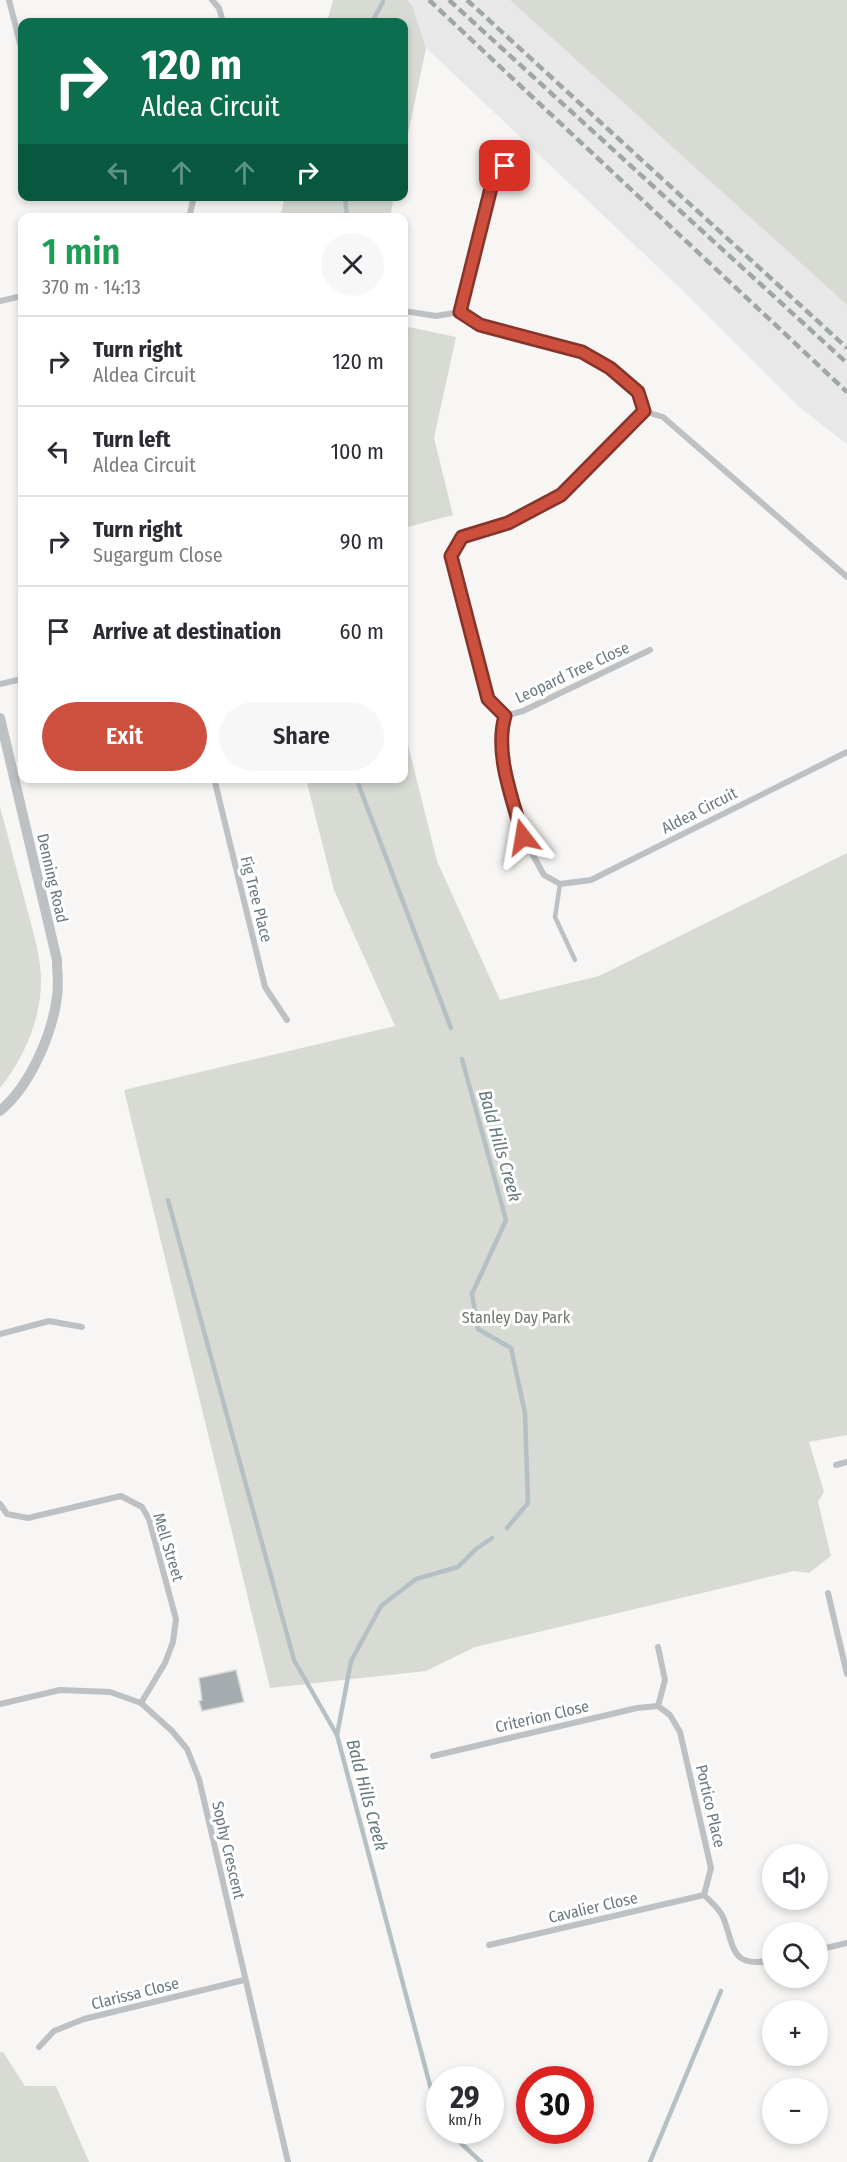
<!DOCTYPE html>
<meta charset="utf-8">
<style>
:root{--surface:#fff;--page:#f7f7f7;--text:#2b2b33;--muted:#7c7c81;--line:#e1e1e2;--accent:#cd503f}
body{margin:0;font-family:"Fira Sans Condensed",sans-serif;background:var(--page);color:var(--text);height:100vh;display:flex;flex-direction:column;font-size:22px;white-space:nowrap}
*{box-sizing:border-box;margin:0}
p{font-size:20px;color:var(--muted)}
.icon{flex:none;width:33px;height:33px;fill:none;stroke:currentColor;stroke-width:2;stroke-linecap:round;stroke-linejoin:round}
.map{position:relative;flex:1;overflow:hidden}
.drawer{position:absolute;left:18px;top:213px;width:390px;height:570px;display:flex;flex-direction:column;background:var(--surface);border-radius:12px;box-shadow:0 3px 9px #0003}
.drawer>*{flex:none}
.top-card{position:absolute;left:18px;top:18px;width:390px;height:183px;border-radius:12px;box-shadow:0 3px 9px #0003;background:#0b6e4f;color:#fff;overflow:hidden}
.buttons{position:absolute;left:762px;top:1844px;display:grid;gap:12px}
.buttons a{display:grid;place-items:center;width:66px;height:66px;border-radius:50%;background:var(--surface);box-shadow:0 3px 9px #0003;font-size:30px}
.speed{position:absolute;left:426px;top:2066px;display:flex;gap:12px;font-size:30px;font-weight:700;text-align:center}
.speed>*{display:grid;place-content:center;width:78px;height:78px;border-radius:50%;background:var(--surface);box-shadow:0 3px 9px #0003;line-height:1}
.speed small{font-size:15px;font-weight:400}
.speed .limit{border:9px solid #d22;background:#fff;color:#111}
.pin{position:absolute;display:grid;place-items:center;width:51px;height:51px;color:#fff;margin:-26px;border-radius:12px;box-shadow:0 3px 9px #0006}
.me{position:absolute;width:66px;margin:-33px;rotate:346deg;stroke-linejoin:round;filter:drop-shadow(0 0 4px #0008)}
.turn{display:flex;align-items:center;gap:21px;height:126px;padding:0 24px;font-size:27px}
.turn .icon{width:78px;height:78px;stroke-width:2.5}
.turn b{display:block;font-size:42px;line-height:51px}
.lanes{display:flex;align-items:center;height:57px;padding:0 24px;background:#0003;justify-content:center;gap:30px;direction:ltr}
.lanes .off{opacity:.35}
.round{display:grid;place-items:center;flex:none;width:63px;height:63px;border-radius:32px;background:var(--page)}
.overview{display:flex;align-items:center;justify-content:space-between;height:102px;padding:0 24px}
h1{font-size:36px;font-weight:600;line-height:45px;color:#1e9e55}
.button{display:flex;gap:12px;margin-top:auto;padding:12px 24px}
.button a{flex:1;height:69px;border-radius:36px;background:var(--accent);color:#fff;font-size:24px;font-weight:600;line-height:69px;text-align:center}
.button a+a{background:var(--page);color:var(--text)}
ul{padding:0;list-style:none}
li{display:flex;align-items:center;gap:18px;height:90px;padding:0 24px;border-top:2px solid var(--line)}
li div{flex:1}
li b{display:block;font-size:22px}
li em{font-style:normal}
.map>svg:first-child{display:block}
</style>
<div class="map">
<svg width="847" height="2162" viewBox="0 0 847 2162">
<rect width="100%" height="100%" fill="#f7f6f4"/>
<polygon fill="#e7e8e7" points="407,0 510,0 847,305 847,444 799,407 677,285 426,48 412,5"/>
<g fill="#d7dbd4">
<polygon points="333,0 407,0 412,5 426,48 404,153 404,22 327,22"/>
<polygon points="510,0 847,0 847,305"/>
<polygon points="285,197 285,196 394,197 390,217 280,217"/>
<polygon points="404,326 456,337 434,438 453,515 404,528"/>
<polygon points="404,729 437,861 500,1000 599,976 847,853 847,1435 809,1442 824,1492 818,1502 831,1556 809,1573 794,1571 475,1647 426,1671 270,1688 124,1090 395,1026 334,890 306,779 404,778"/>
<path d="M0 807C9 839 17 872 26 905 32 928 40 953 41 977 42 1017 25 1057 0 1088Z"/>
<polygon points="0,2052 3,2052 25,2086 56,2086 89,2162 0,2162"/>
</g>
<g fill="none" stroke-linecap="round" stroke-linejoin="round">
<g stroke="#b4c0c3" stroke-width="4.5">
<polyline points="372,22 383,2"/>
<polyline points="345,196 347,218"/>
<polyline points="356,778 451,1028"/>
<polyline points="462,1059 506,1220 472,1294 478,1329 511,1348 525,1413 528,1503 507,1528"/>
<polyline points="168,1200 294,1660 337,1735"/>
<polyline points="440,2123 337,1735 351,1661 381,1606 416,1579 458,1567 476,1549 492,1538"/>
<polyline points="447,2130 481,2162"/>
<polyline points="650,2162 721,1991"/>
</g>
</g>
<polygon fill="#a4acb0" stroke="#d8d8d7" stroke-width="1.5" points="236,1670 244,1702 202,1711 199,1701 202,1700 199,1678"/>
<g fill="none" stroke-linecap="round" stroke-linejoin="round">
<polyline stroke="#bdc1c4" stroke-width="4.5" points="560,884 555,917 575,960"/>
<g stroke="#bdc1c4" stroke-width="6">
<polyline points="9,0 22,51"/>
<polyline points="212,0 219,8 223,22"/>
<polyline points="189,218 194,196"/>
<polyline points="0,301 22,296"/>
<polyline points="404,311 436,316 460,312 480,325 582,352 610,367 638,392 643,411"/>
<polyline points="460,312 492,184 505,166"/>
<polyline points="847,577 663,417 643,411 561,496 508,523 462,537 451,556 488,700 505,716 501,730 500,747 523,837 544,875 560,884 591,880 847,752"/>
<polyline points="0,684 22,679"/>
<polyline points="505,716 523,711 650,650"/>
<polyline points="214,778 265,987 287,1020"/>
<polyline points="0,1334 49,1321 82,1327"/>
<polyline points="836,1465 847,1462"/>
<polyline points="0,1504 7,1514 28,1518 121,1496 142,1507 149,1519 176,1619 173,1642 165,1663 141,1703"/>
<polyline points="828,1593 847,1674"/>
<path d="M658 1647 665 1680 658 1706 670 1715 680 1732 711 1868 704 1895C711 1902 719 1908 723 1917 735 1947 730 1969 772 1960"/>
<polyline points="0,1704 60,1690 110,1692 141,1703 172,1731 187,1749 199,1779 288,2162"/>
<polyline points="433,1756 637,1708 658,1706"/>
<polyline points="489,1945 704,1895"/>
<polyline points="818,1950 847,1943"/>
<polyline points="39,2047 54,2031 84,2019 244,1980"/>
</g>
<path stroke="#bdc1c4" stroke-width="10" d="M0 718 57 960C57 972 59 985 57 997 52 1035 30 1086 0 1111"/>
<g stroke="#9fa6a9" stroke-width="4.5" stroke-dasharray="9 4.5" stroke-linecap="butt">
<polyline points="429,0 847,392"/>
<polyline points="449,0 847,363"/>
<polyline points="467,0 847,348"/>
</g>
</g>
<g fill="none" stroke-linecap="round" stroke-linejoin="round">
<defs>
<path id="route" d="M505 166 492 184 460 312 480 325 582 352 610 368 638 392 644 411 561 495 508 523 462 537 451 556 488 699 505 716C494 754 513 800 523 837"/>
</defs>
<use href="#route" stroke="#853429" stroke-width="15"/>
<use href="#route" stroke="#cd503f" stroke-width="10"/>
</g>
<g text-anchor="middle" stroke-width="6" stroke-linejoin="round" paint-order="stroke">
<g font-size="16" fill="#6a7981" stroke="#fff">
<text transform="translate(572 672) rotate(-25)" y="6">Leopard Tree Close</text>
<text transform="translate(699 810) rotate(-27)" y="6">Aldea Circuit</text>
<text transform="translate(53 878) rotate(77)" y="6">Denning Road</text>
<text transform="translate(257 899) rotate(76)" y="6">Fig Tree Place</text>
<text transform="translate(169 1547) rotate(73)" y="6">Mell Street</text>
<text transform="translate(542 1716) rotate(-13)" y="6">Criterion Close</text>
<text transform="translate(711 1806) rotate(77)" y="6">Portico Place</text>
<text transform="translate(229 1850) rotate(77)" y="6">Sophy Crescent</text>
<text transform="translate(593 1907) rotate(-13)" y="6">Cavalier Close</text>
<text transform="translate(135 1993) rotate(-14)" y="6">Clarissa Close</text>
</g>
<g font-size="16" fill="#6d7968" stroke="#fff">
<text x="516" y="1323">Stanley Day Park</text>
</g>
<g font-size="18" font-style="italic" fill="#667a7d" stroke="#fff">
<text transform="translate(500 1146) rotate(74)" y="6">Bald Hills Creek</text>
<text transform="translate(367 1795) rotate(75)" y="6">Bald Hills Creek</text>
</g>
</g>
</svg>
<div class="buttons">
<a><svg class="icon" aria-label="sound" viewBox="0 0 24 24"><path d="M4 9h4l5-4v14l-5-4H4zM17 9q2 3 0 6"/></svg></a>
<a><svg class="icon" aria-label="search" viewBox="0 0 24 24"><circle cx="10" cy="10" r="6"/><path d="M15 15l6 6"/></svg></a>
<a>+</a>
<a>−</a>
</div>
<div class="speed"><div>29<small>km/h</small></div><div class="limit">30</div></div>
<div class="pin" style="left:505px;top:166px;background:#d93025"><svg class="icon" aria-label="arrive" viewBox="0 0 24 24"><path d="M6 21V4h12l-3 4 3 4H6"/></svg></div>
<svg class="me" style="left:523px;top:837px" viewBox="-20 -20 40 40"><path d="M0-17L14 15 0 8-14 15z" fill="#cd503f" stroke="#fff" stroke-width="4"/></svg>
<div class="top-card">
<div class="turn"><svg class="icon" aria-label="right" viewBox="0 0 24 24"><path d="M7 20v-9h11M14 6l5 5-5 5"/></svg><div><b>120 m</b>Aldea Circuit</div></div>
<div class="lanes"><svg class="icon off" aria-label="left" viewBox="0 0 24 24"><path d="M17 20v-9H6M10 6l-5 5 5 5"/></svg><svg class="icon off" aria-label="ahead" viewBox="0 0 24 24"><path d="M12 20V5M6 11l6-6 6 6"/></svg><svg class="icon off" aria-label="ahead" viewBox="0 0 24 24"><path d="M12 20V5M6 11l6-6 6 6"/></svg><svg class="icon" aria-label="right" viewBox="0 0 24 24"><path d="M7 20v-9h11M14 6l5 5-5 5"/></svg></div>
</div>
<section class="drawer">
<div class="overview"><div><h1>1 min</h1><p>370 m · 14:13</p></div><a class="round"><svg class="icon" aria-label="close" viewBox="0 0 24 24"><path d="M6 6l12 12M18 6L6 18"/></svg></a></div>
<ul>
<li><svg class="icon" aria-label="right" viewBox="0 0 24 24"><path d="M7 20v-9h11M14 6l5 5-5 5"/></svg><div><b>Turn right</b><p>Aldea Circuit</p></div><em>120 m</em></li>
<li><svg class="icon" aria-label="left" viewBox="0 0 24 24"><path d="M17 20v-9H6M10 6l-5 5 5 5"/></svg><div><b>Turn left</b><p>Aldea Circuit</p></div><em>100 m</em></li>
<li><svg class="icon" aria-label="right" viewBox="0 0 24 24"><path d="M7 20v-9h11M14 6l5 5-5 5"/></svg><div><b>Turn right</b><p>Sugargum Close</p></div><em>90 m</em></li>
<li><svg class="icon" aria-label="arrive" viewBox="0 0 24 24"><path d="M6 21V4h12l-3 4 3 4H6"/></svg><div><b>Arrive at destination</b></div><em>60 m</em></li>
</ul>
<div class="button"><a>Exit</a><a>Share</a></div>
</section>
</div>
